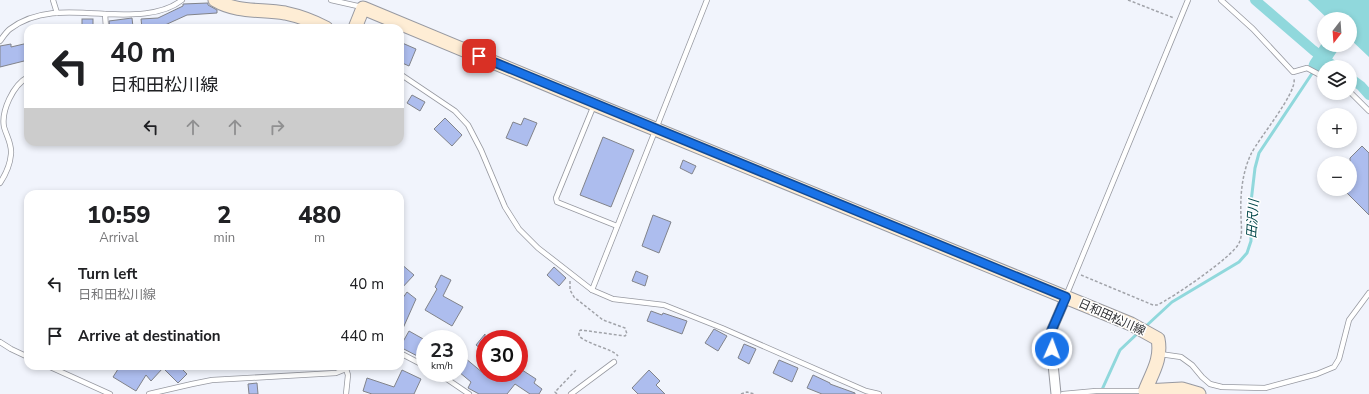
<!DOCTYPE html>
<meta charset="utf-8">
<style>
:root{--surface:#fff;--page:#f2f2f2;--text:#202124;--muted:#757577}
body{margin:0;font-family:"Nunito Sans","Noto Sans JP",sans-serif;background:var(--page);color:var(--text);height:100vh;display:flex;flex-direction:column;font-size:15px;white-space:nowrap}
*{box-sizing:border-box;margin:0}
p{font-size:13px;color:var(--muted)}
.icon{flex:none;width:22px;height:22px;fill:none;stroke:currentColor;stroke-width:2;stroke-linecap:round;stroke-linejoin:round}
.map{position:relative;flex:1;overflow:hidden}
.panel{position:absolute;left:24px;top:190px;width:380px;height:180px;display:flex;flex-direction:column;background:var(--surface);border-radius:12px;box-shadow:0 2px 6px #0003}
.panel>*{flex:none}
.hud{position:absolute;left:24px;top:24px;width:380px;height:122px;border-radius:12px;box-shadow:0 2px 6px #0003;background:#fff;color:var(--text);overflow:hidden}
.needle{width:26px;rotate:197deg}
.fabs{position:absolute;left:1317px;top:12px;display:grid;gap:8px}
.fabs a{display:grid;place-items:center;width:40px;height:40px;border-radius:50%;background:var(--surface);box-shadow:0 2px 6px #0003;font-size:20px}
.speed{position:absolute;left:416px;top:330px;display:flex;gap:8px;font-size:20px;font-weight:700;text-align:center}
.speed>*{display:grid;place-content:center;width:52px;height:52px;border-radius:50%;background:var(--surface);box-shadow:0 2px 6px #0003;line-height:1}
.speed small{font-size:10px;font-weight:400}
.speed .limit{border:6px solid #d22;background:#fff;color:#111}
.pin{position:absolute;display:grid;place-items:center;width:34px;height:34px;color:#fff;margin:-17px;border-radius:8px;box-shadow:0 2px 6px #0006}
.me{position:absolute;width:44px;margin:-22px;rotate:2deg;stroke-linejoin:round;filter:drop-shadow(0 0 3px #0008)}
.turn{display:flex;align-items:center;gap:14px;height:84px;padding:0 20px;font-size:18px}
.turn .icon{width:52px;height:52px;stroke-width:2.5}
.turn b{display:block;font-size:28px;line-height:34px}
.lanes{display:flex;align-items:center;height:38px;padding:0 20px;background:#0003;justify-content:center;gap:20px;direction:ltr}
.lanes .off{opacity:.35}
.eta{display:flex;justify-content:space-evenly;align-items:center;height:68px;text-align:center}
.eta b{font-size:24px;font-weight:800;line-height:28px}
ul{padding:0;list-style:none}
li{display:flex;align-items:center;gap:12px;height:52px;padding:0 20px}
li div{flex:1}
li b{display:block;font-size:15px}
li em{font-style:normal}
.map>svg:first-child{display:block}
</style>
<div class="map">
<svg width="1369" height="394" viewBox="0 0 1369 394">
<rect width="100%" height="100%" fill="#f1f4fc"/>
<polygon fill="#90d8dc" points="1308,0 1369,0 1369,57 1350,39 1350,19 1328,19"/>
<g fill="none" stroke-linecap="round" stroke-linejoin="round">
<g stroke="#90d8dc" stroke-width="3">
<polyline points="1145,327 1172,302 1239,262 1247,253 1251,241 1251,202 1255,168 1259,153 1317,66"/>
<polyline points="1100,394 1120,350 1139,332"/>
</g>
<g stroke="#90d8dc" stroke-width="10">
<polyline points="1255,0 1313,50 1335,67"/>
<polyline points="1350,78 1361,86 1369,95"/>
</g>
<polyline stroke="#90d8dc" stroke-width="17" points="1317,66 1331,45"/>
</g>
<g fill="#adbdee" stroke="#81838a">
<polygon points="208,3 208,5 217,10 217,13 187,15 165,25 165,28 142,28 141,19 158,18 183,6 183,4"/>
<polygon points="132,18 133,27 110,28 109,21"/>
<rect x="82" y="19" width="11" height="9"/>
<polygon points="400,42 416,49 409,66 400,62"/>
<polygon points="28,43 28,60 0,67 0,46 11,44 11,47"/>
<polygon points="412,95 425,102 420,111 407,103"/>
<polygon points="445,118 462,135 452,146 434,129"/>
<polygon points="524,118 537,123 527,146 506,138 513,122 521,125"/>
<polygon points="603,137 634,150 611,207 580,195"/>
<polygon points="1362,146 1369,153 1369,215 1343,189 1350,189 1350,178 1354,174 1350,170 1350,158"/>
<polygon points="683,160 696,166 692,174 680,168"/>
<polygon points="653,215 671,222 659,253 642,246"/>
<polygon points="400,263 414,275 400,290"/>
<polygon points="554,267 566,278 559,286 547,275"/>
<polygon points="636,271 648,276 645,286 632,281"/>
<polygon points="441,275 451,280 443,296 463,307 452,326 425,310 437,289 435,287"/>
<polygon points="407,292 416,299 400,335 400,302"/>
<polygon points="651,311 662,315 663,313 687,321 682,334 647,321"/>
<polygon points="714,329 727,336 718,351 705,343"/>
<polygon points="409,331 425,340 425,360 400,347"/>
<polygon points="485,334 485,352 476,345"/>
<polygon points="744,344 756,349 749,364 738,358"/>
<polygon points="459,353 483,373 519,373 519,368 536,379 534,383 542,389 539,394 530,394 515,384 507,394 479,394 468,388 471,382 459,372"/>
<polygon points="779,360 798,368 792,382 773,373"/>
<polygon points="120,366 179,366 187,374 178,383 163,368 151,381 146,375 136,391 113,377"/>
<polygon points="402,370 421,379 414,394 372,394 363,391 367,378 394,387"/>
<polygon points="649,370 660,381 656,385 665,394 638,394 632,388"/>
<polygon points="813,375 830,383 830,384 855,393 855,394 822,394 807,388"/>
<polygon points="257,383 258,394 249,394 248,384"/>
</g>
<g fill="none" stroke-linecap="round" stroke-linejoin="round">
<defs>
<g id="service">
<polyline points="53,0 57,13"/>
<polyline points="331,0 362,7"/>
<polyline points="1221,0 1253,29 1293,72 1307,68 1324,77"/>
<path d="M106 28 105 14C130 15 162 16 182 0"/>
<path d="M0 41C3 37 6 32 10 29 37 8 73 12 105 14"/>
<polyline points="400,74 455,111 468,125 481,150 505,207 519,229 538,248 592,290 613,299 664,305 722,328 866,391 879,394"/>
<polyline points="1350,92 1369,111"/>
<polyline points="594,105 556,198 557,202 617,226"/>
<path d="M0 183C6 174 10 166 11 154 12 144 7 137 4 127 1 111 13 85 28 77"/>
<polyline points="592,290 707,0"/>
<polyline points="1066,296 1188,0"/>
<polyline points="0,342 11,349 28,357"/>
<polyline points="400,353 425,366"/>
<polyline points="1160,354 1181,357 1192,365 1202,377 1210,384 1222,387 1265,388 1317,374 1334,367 1339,359 1349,320 1369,293"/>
<polyline points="48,366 110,394"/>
<polyline points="346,369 348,375 346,394"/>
<polyline points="438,373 469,394"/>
<polyline points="149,394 192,384 212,380 336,373 346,369 347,366"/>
<polyline points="571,394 614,362"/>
<polyline points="1063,394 1096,391 1145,391"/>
</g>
<polyline id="minor" points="1056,394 1050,334 1066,297"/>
<g id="secondary">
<path d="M215 0C237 13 261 9 285 13 299 16 313 21 326 28"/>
<path d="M355 28 363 8 594 104 1131 324 1158 339C1162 359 1152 373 1145 391L1182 389 1199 394"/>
</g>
</defs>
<use href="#service" stroke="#9799a1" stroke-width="6"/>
<use href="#minor" stroke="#9799a1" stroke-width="11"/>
<use href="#secondary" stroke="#9799a1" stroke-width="15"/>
<g stroke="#a1a3a9" stroke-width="1.5" stroke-dasharray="3 2" stroke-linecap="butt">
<polyline points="1128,0 1174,18"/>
<path d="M1081 275 1153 305H1157C1171 299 1234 256 1239 243 1243 235 1241 225 1241 216 1240 196 1242 173 1251 154 1259 138 1297 93 1294 79"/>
<path d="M570 281V290L574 297 603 320 625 328 627 334 625 336 581 330 579 331V336C589 345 613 349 618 356"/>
<polyline points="557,394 555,392 576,370"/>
<polyline points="741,394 747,392 754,394"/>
</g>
<use href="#service" stroke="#fff" stroke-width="4.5"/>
<use href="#minor" stroke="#fff" stroke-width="9"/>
<use href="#secondary" stroke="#feedd5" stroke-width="13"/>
</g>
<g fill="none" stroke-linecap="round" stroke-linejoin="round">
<defs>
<polyline id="route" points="479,56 1066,297 1050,334 1052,349"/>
</defs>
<use href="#route" stroke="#114b97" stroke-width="10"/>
<use href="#route" stroke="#1a73e8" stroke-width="7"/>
</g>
<g text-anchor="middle" stroke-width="3" stroke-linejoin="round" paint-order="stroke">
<g font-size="12" fill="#2e2f32" stroke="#fff">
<text transform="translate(1112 317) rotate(24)" y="4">日和田松川線</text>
</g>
<g font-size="13" font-style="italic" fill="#03484b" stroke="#fff">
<text transform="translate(1252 219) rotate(-86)" y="5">田沢川</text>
</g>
</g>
</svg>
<div class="fabs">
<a><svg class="needle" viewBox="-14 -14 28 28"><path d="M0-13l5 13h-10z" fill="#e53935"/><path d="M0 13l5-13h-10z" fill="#757577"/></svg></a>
<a><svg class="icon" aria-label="layers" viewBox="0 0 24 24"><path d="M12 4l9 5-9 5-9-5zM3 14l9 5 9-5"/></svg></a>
<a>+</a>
<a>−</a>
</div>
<div class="speed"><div>23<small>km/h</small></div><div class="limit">30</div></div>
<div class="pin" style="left:479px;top:56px;background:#d93025"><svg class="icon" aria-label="arrive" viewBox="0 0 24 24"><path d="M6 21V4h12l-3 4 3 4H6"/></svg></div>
<svg class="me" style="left:1052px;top:349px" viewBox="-20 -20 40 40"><circle r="17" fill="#1a73e8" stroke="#fff" stroke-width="3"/><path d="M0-11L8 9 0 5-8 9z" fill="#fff"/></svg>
<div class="hud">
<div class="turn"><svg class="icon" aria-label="left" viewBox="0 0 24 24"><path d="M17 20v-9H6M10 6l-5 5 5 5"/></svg><div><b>40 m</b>日和田松川線</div></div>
<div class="lanes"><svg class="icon" aria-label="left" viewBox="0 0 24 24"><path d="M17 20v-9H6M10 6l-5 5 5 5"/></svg><svg class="icon off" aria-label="ahead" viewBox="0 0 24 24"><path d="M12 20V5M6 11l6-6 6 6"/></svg><svg class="icon off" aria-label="ahead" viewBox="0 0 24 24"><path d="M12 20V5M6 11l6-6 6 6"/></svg><svg class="icon off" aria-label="right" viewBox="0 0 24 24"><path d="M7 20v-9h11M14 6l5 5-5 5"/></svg></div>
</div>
<section class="panel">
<div class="eta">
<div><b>10:59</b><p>Arrival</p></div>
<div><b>2</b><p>min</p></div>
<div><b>480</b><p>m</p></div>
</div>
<ul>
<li><svg class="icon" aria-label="left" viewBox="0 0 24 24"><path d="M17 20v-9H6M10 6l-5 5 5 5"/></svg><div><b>Turn left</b><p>日和田松川線</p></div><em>40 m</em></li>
<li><svg class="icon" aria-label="arrive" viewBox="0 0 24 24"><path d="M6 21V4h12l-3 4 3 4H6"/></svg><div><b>Arrive at destination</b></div><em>440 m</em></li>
</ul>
</section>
</div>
